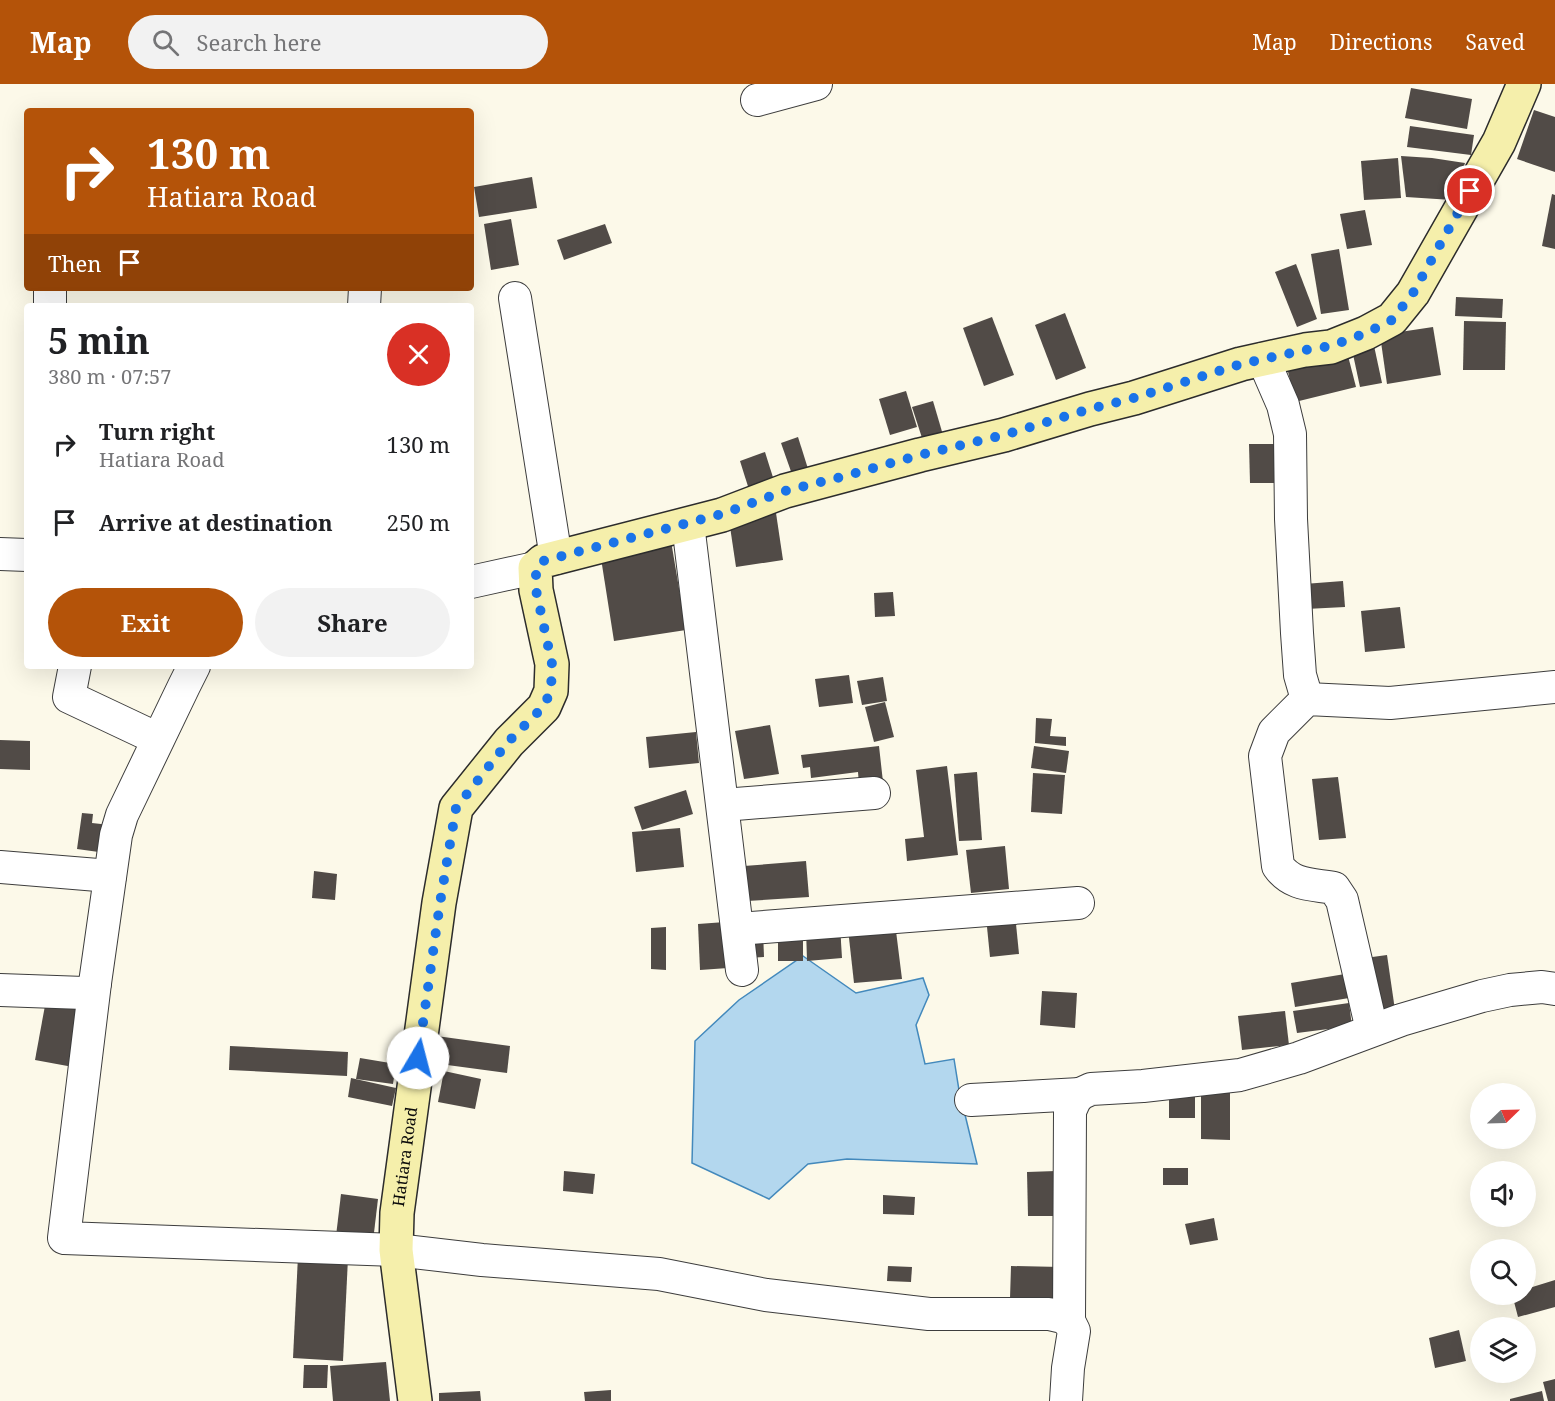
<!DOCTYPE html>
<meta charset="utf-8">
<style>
:root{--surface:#fff;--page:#f2f2f2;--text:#202124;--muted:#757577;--accent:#b45309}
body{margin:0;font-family:"Noto Serif",serif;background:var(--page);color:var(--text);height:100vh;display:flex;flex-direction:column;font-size:22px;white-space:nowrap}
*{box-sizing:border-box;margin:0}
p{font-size:20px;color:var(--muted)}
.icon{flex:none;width:33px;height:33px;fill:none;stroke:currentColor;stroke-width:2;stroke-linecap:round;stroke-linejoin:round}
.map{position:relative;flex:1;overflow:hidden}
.side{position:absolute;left:24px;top:219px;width:450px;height:366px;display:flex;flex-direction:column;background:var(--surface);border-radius:6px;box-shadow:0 6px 24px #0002}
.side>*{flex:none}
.banner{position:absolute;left:24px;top:24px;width:450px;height:183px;border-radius:6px;box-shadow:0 6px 24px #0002;background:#b45309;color:#fff;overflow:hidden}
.needle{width:39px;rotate:67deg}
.fabs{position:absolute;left:1470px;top:999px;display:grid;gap:12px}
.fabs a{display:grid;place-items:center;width:66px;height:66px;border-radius:50%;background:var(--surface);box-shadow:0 6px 24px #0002;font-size:30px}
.pin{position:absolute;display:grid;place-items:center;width:51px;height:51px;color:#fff;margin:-26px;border:3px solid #fff;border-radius:50%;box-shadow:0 2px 6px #0007}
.me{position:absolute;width:66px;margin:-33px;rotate:8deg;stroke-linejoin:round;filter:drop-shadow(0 0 4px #0008)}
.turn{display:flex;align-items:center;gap:21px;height:126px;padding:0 24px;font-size:27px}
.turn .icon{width:78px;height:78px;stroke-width:2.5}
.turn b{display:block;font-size:42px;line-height:51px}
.then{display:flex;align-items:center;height:57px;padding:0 24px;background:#0003;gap:12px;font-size:22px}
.round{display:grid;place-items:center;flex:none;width:63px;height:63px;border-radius:32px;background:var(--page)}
.headline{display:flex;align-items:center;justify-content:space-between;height:102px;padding:0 24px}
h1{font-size:36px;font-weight:700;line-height:45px}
.button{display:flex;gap:12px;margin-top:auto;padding:12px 24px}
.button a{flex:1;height:69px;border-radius:36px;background:var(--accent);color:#fff;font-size:24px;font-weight:700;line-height:69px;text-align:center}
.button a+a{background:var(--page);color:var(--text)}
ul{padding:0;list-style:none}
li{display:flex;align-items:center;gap:18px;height:78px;padding:0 24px}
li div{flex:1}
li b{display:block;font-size:22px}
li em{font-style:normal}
header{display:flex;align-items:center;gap:36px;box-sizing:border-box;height:84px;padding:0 30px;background:var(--accent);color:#fff}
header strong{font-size:28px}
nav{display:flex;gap:33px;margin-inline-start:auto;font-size:21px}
.search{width:420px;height:54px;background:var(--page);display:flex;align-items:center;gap:15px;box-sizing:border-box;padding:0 21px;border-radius:33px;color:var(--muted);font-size:22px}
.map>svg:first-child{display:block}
</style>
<header>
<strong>Map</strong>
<div class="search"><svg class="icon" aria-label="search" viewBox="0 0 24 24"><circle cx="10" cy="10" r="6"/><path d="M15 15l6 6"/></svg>Search here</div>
<nav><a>Map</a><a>Directions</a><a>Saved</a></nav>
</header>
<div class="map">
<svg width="1555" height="1317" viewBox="0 0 1555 1317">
<rect width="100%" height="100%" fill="#fcf9e9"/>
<polygon fill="#b3d7ee" stroke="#4389bc" stroke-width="1.5" points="803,872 856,909 923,894 929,911 916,941 925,980 954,975 959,1006 977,1080 847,1075 808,1080 769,1115 692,1079 695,957 739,916"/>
<g fill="#514b47">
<polygon points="1411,4 1472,15 1467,45 1405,34"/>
<polygon points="1534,26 1555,33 1555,88 1517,75"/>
<polygon points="1410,42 1474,51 1471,71 1407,63"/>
<polygon points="1401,72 1432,74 1465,79 1452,116 1406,113"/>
<polygon points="1398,74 1401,114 1364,116 1361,77"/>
<polygon points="532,93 537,124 479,133 474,103"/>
<polygon points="1552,110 1555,111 1555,165 1542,162"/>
<polygon points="1365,126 1372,161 1347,165 1340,130"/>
<polygon points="511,135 519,181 491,186 484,140"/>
<polygon points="605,140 612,159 564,176 557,156"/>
<polygon points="1339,165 1349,226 1321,230 1311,170"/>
<polygon points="1296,180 1317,235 1297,243 1275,188"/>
<polygon points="1456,213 1503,215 1502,234 1455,232"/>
<polygon points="1065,229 1086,284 1056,296 1035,241"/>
<polygon points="992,233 1014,291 984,302 963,244"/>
<polygon points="1464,237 1506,238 1505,286 1463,286"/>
<polygon points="1433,243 1441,291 1387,300 1380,251"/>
<polygon points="1373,257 1382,299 1360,303 1351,261"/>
<polygon points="1346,264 1356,303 1295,318 1286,279"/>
<polygon points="906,307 917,343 890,351 879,315"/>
<polygon points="933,317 943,351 923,357 912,323"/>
<polygon points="798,353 810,391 794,396 781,359"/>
<polygon points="1249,360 1280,360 1280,399 1250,399"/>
<polygon points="765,368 776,403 751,412 740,377"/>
<polygon points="776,429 783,476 736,483 729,436"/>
<polygon points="671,457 686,546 614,557 600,468"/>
<polygon points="1343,497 1345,523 1306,525 1304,500"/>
<polygon points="893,508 895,532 875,533 874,509"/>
<polygon points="1400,523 1405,564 1365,568 1361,527"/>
<polygon points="849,591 853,619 819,623 815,595"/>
<polygon points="883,593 887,617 862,621 857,597"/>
<polygon points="885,618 894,653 874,658 865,623"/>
<polygon points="1036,634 1052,635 1050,652 1066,653 1066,662 1035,659"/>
<polygon points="770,641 779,690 744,695 735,647"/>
<polygon points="696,648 699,679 649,684 646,653"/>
<polygon points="0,656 30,657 30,686 0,685"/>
<polygon points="879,662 883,698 859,701 858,688 811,694 810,683 803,684 801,671"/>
<polygon points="1034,662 1069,667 1066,689 1031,684"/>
<polygon points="947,682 958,771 907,777 905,755 924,753 916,686"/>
<polygon points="977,688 982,756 959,757 954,690"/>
<polygon points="1033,689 1065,691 1062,730 1031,728"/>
<polygon points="1338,693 1346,754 1319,756 1312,695"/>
<polygon points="686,706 693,730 642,746 634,723"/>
<polygon points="82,729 93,730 92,739 110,741 106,769 77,765"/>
<polygon points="680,744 684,783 636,788 632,748"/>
<polygon points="1005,762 1009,805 971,809 966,766"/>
<polygon points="806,777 809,813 747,817 744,782"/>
<polygon points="314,787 337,790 335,816 312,814"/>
<polygon points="1015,830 1019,870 990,873 986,833"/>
<polygon points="725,838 728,884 700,886 698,840"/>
<polygon points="895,839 902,895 854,899 848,845"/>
<polygon points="840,841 842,874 807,877 806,844"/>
<polygon points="666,843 666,886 651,885 651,844"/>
<polygon points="778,844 803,845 803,877 778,877"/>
<polygon points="763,847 764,873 747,874 746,848"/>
<polygon points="1387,871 1396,933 1374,936 1365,874"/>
<polygon points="1345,890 1349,914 1295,923 1291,899"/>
<polygon points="1042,907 1077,909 1075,944 1040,941"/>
<polygon points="46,916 84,923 73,983 35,976"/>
<polygon points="1349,919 1352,942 1297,949 1293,927"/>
<polygon points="1285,927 1289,961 1242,966 1238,932"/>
<polygon points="429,951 510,962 507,989 425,978"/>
<polygon points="230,962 348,968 347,992 229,986"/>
<polygon points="360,974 396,980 393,1000 356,995"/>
<polygon points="444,987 481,995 475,1025 438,1018"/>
<polygon points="351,994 396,1004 392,1022 348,1013"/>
<polygon points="1201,1004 1230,1005 1230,1056 1201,1055"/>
<rect x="1169" y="1006" width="26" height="28"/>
<rect x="1163" y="1084" width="25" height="17"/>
<polygon points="564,1087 595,1090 593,1110 563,1107"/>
<polygon points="1056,1087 1057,1132 1028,1132 1027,1088"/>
<polygon points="341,1110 378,1115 373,1157 336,1152"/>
<polygon points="883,1111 915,1113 914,1131 883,1130"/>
<polygon points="1214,1134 1218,1156 1190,1161 1185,1140"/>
<polygon points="298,1172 348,1174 343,1277 293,1274"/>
<polygon points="888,1182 912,1183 911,1198 887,1197"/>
<polygon points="1011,1182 1061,1183 1060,1217 1010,1215"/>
<polygon points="1555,1196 1555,1223 1518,1233 1512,1210 1526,1210 1526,1205"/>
<polygon points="1459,1246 1466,1277 1435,1284 1429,1254"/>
<polygon points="386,1278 390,1317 333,1317 330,1282"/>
<polygon points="304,1281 328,1281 327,1304 303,1304"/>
<polygon points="1555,1295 1555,1317 1548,1317 1543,1298"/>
<polygon points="611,1306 611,1317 585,1317 584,1308"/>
<polygon points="480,1307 481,1317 439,1317 439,1309"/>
<polygon points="1542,1307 1544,1317 1510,1317 1510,1315"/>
</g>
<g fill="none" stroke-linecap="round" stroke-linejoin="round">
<defs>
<g id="street">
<polyline points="757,16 816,0"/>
<polyline points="515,214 556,474"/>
<polyline points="50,222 50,204"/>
<polyline points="364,222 365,204"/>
<polyline points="1263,275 1283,321 1290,350 1291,435 1297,549 1300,591 1307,615"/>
<polyline points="688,440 742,886"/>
<polyline points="0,470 27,471"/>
<polyline points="471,498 535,484"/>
<polyline points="75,582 69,613 158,655"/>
<polyline points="723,721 874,709"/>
<polyline points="0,783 110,792"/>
<polyline points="738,845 1078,819"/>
<polyline points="95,899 64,1154 396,1166 482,1176 659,1190 766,1211 929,1230 1049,1230 1062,1233 1069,1237 1074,1247 1068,1284 1066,1317"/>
<path d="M0 906 84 909C90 907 92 905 95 899L116 751 122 731 184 602 194 582"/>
<path d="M1372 946 1342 816 1334 804C1312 800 1292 802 1278 782L1265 672 1274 648 1307 615 1390 619 1555 603"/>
<polyline points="971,1016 1080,1010"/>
<polyline points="1069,1237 1070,1027 1075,1016 1080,1010 1091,1005 1143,1002 1240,991 1299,974 1401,936 1482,912 1510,906 1542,903 1555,905"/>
</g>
<g id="secondary">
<path id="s1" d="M415 1317 396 1166 397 1129 439 819 456 724 509 658 544 623 551 607 552 580 536 506 535 484 543 477 722 431 785 407 920 371 1004 351 1090 325 1134 314 1241 280 1305 266 1331 263 1366 249 1392 235 1413 209 1499 58 1524 0"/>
</g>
</defs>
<use href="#street" stroke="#3d3d3d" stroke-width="34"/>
<use href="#secondary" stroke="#2c2c2c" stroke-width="36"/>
<use href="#street" stroke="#fff" stroke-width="32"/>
<use href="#secondary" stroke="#f5efab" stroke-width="33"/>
</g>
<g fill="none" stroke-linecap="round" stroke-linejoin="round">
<polyline stroke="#1a73e8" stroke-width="10" stroke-dasharray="0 18" points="418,974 440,819 456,724 508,658 543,623 551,607 552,580 536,506 536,484 543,477 722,430 785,407 845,392 920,371 1004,351 1090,325 1134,314 1241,280 1305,266 1331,262 1366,249 1392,236 1413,209 1470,107"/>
</g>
<g text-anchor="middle" stroke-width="6" stroke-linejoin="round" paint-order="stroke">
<g font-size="16" fill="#0a0a0a" stroke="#fff">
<text dy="6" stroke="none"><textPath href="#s1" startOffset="246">Hatiara Road</textPath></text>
</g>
</g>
</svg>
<div class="fabs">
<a><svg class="needle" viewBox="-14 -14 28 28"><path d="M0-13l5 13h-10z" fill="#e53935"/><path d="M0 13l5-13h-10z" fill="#757577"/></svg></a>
<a><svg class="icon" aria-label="sound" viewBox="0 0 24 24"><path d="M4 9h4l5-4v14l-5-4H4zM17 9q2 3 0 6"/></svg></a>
<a><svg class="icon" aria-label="search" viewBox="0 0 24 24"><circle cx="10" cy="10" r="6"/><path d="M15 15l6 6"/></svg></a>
<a><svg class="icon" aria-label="layers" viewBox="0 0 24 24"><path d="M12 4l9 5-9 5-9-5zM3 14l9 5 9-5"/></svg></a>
</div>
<div class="pin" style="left:1470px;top:107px;background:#d93025"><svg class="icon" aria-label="arrive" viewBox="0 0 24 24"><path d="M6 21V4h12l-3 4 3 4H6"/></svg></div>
<svg class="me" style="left:418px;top:974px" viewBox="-20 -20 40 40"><circle r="19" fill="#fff"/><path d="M0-13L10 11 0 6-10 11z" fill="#1a73e8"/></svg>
<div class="banner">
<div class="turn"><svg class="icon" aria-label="right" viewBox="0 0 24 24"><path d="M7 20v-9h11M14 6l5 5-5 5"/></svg><div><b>130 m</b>Hatiara Road</div></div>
<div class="then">Then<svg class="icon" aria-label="arrive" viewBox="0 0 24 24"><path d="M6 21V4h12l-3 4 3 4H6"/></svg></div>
</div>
<section class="side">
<div class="headline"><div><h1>5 min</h1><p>380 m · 07:57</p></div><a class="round" style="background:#d93025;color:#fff"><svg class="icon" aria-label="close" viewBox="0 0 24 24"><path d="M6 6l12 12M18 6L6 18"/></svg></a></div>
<ul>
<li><svg class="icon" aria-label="right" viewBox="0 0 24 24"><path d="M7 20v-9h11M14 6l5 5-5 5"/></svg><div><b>Turn right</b><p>Hatiara Road</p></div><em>130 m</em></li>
<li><svg class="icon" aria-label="arrive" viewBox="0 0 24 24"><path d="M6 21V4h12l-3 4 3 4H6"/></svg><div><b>Arrive at destination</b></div><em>250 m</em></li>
</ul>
<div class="button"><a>Exit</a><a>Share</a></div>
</section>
</div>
